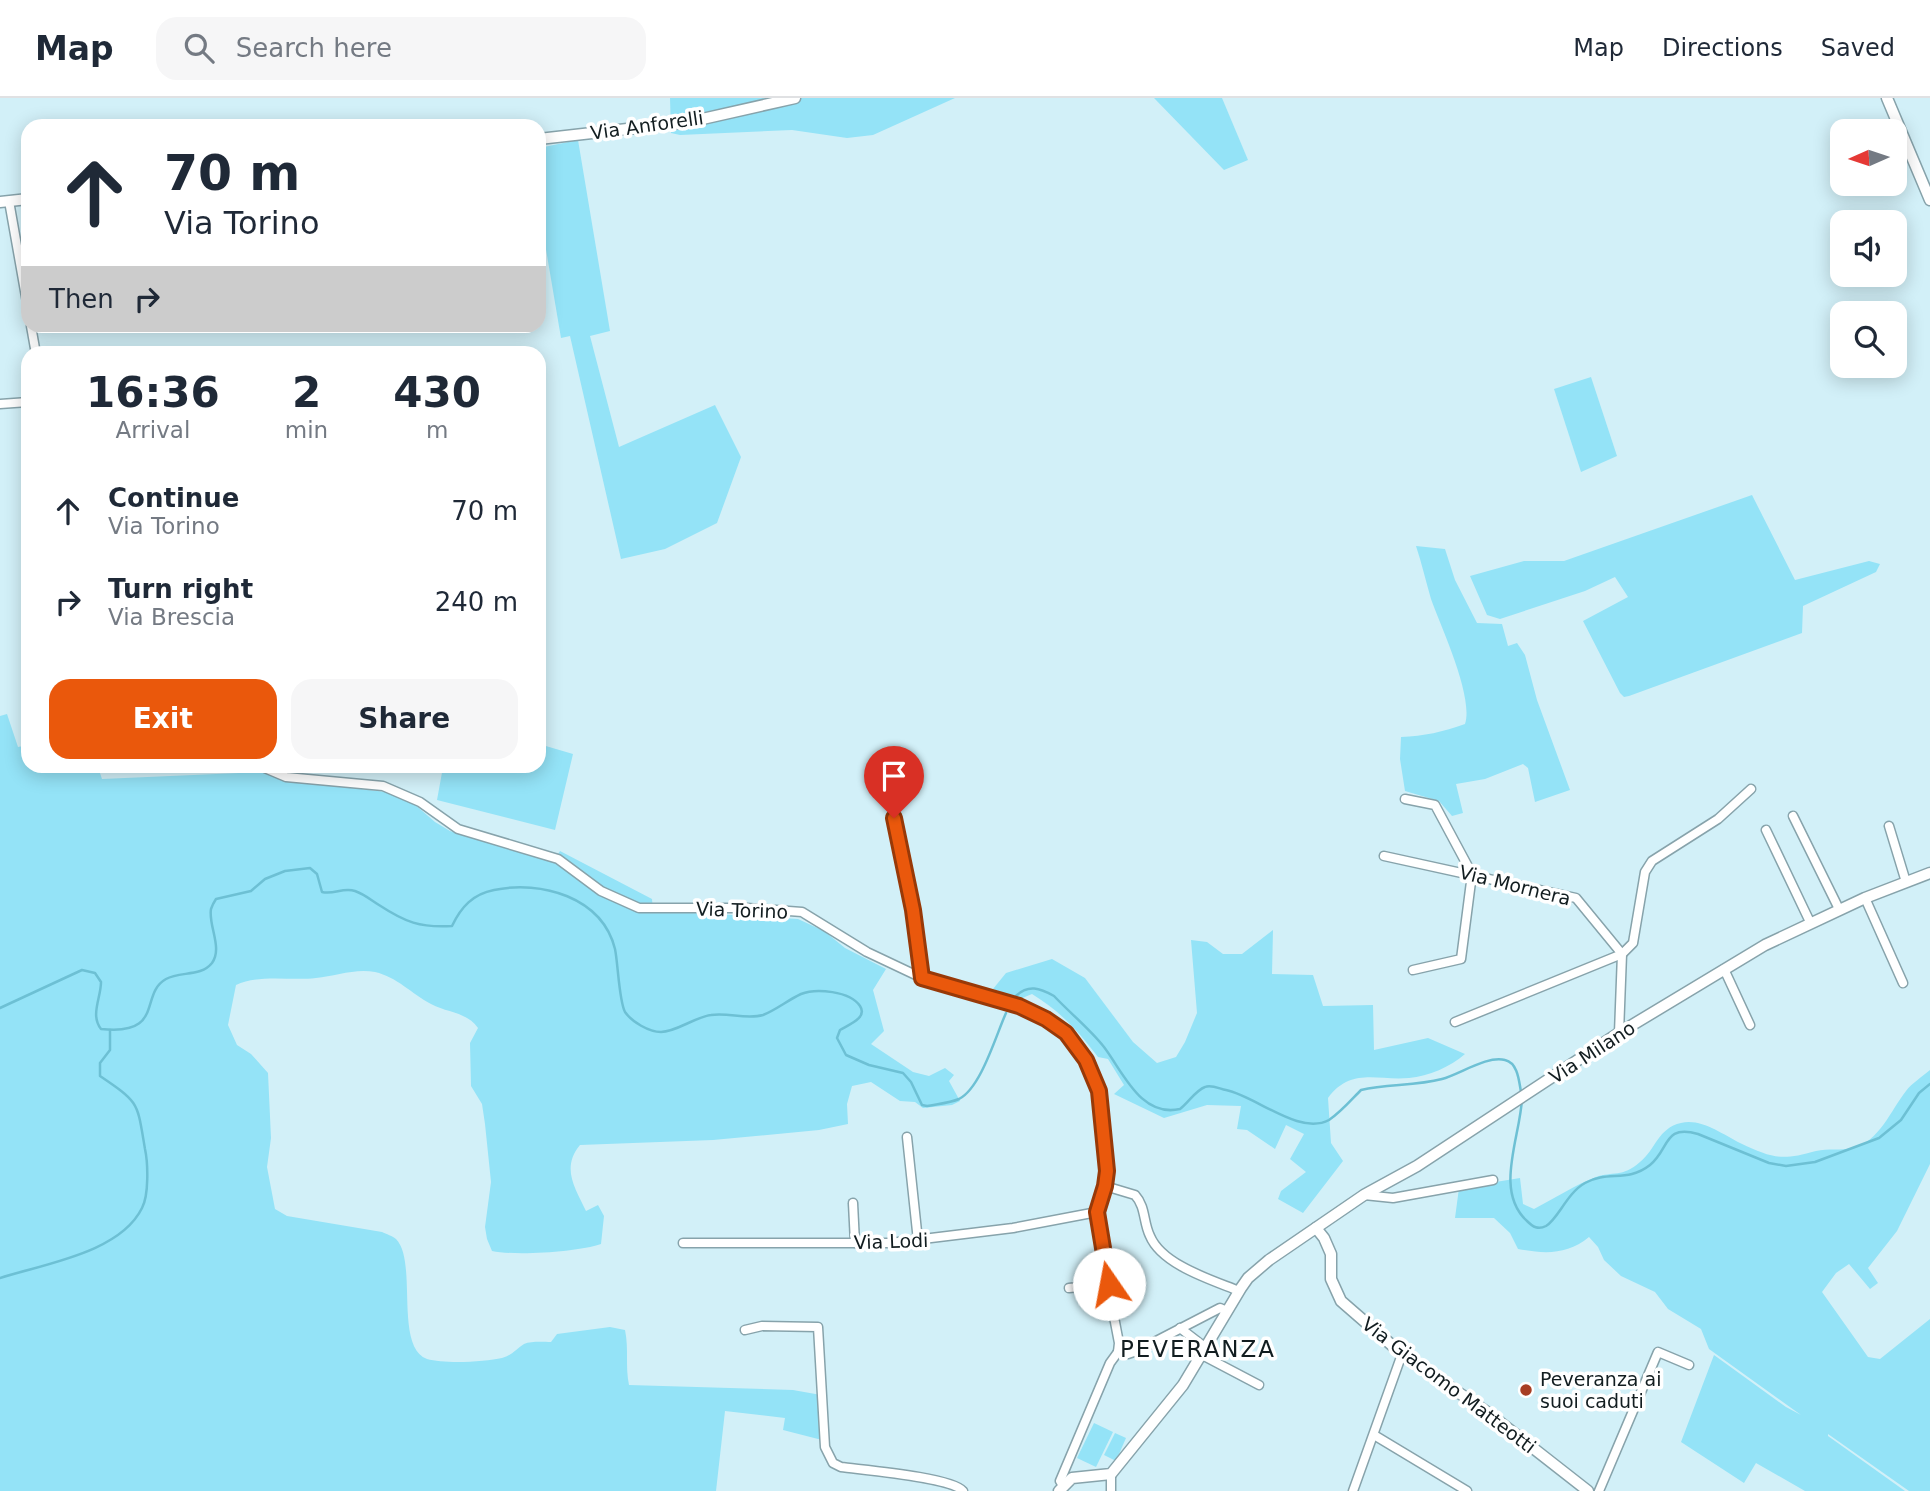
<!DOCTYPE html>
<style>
:root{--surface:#fff;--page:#f6f6f7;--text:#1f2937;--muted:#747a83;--line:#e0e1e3;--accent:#ea580c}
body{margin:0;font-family:"DejaVu Sans",sans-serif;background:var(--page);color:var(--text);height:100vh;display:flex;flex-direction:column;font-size:26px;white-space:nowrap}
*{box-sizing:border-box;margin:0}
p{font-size:23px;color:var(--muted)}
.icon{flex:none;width:38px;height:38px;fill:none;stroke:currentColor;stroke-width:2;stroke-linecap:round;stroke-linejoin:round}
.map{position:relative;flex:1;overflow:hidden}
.sheet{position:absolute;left:21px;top:248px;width:525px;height:427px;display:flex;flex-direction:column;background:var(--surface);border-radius:21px;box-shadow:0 4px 18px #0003}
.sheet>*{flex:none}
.guide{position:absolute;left:21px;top:21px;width:525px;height:214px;border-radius:21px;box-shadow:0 4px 18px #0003;background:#fff;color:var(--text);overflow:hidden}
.needle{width:46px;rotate:267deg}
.tools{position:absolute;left:1830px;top:21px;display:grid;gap:14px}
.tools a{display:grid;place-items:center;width:77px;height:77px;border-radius:14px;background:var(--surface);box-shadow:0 4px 18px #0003;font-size:35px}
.pin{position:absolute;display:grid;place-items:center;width:60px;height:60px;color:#fff;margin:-72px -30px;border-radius:50% 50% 50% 0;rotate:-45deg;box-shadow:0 0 7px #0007}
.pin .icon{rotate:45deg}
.me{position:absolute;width:77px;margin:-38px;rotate:348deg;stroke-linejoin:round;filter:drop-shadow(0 0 5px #0008)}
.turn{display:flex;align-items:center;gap:24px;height:147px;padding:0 28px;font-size:32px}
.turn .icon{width:91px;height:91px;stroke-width:2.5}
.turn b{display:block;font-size:49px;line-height:60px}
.then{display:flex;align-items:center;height:66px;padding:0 28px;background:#0003;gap:14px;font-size:26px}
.eta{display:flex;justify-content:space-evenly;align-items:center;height:119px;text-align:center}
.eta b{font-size:42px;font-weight:700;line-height:49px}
.button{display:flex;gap:14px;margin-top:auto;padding:14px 28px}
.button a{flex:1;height:80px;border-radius:21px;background:var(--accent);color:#fff;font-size:28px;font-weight:700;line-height:80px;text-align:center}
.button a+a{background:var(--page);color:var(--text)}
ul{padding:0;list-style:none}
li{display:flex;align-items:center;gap:21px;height:91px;padding:0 28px}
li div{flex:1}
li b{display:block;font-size:26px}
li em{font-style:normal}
header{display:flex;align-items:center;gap:42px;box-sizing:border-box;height:98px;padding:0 35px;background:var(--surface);border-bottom:2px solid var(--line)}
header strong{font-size:33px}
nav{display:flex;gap:38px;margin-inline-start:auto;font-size:24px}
.search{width:490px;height:63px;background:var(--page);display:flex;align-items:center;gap:18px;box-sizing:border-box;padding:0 24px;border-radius:21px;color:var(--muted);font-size:26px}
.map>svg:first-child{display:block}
</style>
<header>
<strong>Map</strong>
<div class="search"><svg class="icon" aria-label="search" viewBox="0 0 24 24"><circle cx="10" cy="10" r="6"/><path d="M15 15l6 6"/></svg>Search here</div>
<nav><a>Map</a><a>Directions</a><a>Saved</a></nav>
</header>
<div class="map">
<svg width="1930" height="1393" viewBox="0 0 1930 1393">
<rect width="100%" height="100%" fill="#d2f0f8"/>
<g fill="#94e3f7">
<polygon points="670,0 955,0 873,37 847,40 792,32 680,37 671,35"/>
<polygon points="1154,0 1222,0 1248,62 1224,72"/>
<polygon points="578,42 610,233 590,238 619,349 715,307 741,359 717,425 665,451 621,461 570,238 561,240 539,110 539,50"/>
<polygon points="1591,279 1617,358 1581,374 1554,291"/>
<polygon points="1752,397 1795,482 1869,463 1880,466 1876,474 1803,508 1802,535 1629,598 1624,599 1620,595 1583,523 1628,499 1615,479 1585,493 1500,521 1487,517 1470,478 1524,463 1564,463"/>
<path d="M1416 448 1445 451 1455 482 1477 525 1502 526 1508 548 1517 545 1525 557 1537 602 1570 692 1535 704 1528 670 1523 666 1485 681 1456 686 1463 715 1452 718 1439 703 1405 693 1400 661 1401 639C1424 638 1443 634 1465 626 1474 599 1441 529 1431 501 1426 484 1422 466 1416 448Z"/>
<path d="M7 616 18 649 28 647V668L98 669 102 681 239 675 246 669H254L286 682 394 695 413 705 435 724 450 733 553 764 560 753 652 801 653 812 798 821 824 833 845 850 886 871 873 892 884 933 871 946 913 974 929 978 945 970 954 977 949 983 960 1003 952 1007 923 1010 915 1004 900 1003 871 984 852 988 847 1006 848 1026 819 1032 713 1042 580 1047C561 1070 575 1090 586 1113L598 1107 604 1118 601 1146C578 1154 516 1158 492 1153L487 1141 485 1129 491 1084 485 1026 482 1006 471 988 470 945 478 930C467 914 448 915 431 906 412 896 397 879 375 874 356 870 335 878 316 880 291 883 259 876 236 887L228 927 237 947 251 956 268 975 271 1040 267 1069 275 1111 287 1118 382 1134C386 1136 393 1138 396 1141 418 1163 394 1249 427 1261 444 1266 485 1264 502 1260 511 1258 516 1251 524 1246 531 1243 543 1244 551 1244L557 1236 610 1229 625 1232C629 1251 625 1268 629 1287L793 1292 821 1297 822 1342 783 1332 785 1320 725 1313 716 1393H0V618Z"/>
<polygon points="539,646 573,656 555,732 437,702 443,669 539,668"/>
<path d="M1273 832 1272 876 1313 877 1323 908 1373 907 1374 952 1428 940 1465 956C1450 969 1429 978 1409 980 1377 983 1351 969 1328 1000L1331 1045 1343 1063 1303 1115 1278 1101 1281 1093 1306 1074 1290 1061 1304 1036 1286 1027 1275 1051 1247 1032 1237 1031 1241 1008 1207 1007 1164 1020 1114 996 1124 987 1108 961 1098 959C1078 933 1060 913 1032 896L1020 901 993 891 1006 875 1052 861 1085 880 1133 944 1157 965 1176 959 1185 944 1197 915 1191 842 1207 844 1223 856H1242Z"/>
<path d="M1930 972V1066L1897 1133 1868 1170 1878 1185 1870 1191 1849 1166 1836 1175 1822 1194 1868 1259 1880 1261 1930 1221V1393H1909L1828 1336V1338L1905 1393H1805L1756 1365 1744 1385 1681 1344 1714 1257 1786 1309 1801 1317 1709 1251 1701 1231 1668 1211 1655 1194 1621 1178 1604 1162 1598 1149 1589 1139C1567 1157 1545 1156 1518 1151L1510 1135 1494 1120H1455L1459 1090 1520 1080 1523 1106 1534 1111C1555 1100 1575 1087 1596 1079 1613 1073 1622 1080 1640 1064 1656 1051 1658 1030 1681 1025 1701 1020 1722 1036 1740 1045 1772 1060 1781 1063 1816 1053 1828 1050 1841 1053 1853 1050 1879 1044 1891 1012 1906 993 1912 985 1922 979 1930 972Z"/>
<polygon points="1094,1325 1113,1334 1096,1369 1077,1360"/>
<polygon points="1115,1335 1126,1340 1116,1363 1104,1357"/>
</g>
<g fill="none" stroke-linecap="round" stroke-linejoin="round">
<g stroke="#6dc0d4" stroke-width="2.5">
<path d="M1016 898C1028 886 1040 890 1054 898 1070 915 1090 931 1104 949 1123 974 1141 1020 1180 1011 1188 1005 1196 992 1205 989 1211 986 1220 991 1226 992 1256 998 1299 1038 1329 1022 1341 1014 1351 1002 1361 992 1388 986 1415 988 1442 981 1460 976 1488 957 1505 962 1518 965 1519 983 1521 994"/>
<path d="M0 910 82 872 95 875 101 884C101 900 90 917 101 931 165 938 139 896 166 881 180 873 201 879 212 865 223 850 208 827 211 811 212 808 214 804 216 801L251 793 265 781 285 773 310 770 317 776 322 794C334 797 343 789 355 793 364 796 371 802 379 807 405 824 420 830 452 828 461 809 473 796 494 792 541 782 602 799 615 851 618 865 619 903 625 914 632 924 649 934 661 934 676 934 695 919 711 917 728 914 746 922 763 917 776 912 788 902 801 896 816 890 850 893 860 908 868 920 848 927 840 932L837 940 846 957 869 967 903 975 911 984 922 1007 927 1008C937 1006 950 1005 959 1001 981 990 996 937 1006 915"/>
<path d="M1522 1001C1520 1040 1494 1093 1527 1123 1533 1129 1538 1132 1546 1128 1558 1121 1567 1095 1585 1085 1608 1072 1627 1085 1650 1067 1670 1051 1663 1026 1698 1036L1769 1065 1786 1068 1815 1064 1879 1040 1901 1022 1919 995 1930 986"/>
<path d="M0 1180C43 1166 120 1155 142 1110 149 1097 148 1065 145 1051 137 1004 140 1005 100 978V965L110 952V932"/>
</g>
<defs>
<g id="minor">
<polyline points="9,103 28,210"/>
<polyline points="31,228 36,256"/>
<polyline points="0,306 28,304"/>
<polyline points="260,668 286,679 383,688 420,704 458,731 558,761 601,793 639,810 747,810 802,814 867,854 922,880 1019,908 1046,921 1066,935 1078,950 1092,974 1099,993 1107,1073 1105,1088 1097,1114 1101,1151 1119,1245 1118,1254"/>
<polyline points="1405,701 1435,707 1472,776 1461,861 1413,872"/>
<polyline points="1793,718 1839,811"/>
<polyline points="895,720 913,812 922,880"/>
<polyline points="1889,728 1906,784"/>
<polyline points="1766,732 1810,824"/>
<polyline points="1384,758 1576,800 1622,856"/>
<polyline points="1865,800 1903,885"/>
<polyline points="1724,871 1750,927"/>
<polyline points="1455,924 1622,856 1633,845 1645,774 1652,763 1718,721 1751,691"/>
<polyline points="1619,935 1622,856"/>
<polyline points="907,1039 918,1143"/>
<path d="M1105 1088 1135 1097C1146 1109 1143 1124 1150 1138 1162 1167 1212 1182 1239 1193"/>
<polyline points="1364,1097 1393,1100 1493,1082"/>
<polyline points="853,1105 855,1145"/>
<polyline points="683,1145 890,1145 1013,1130 1097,1114"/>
<polyline points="1069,1190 1109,1186"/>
<polyline points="1180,1230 1206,1250"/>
<path d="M745 1232 762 1228 818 1229 825 1349 833 1365 841 1369C863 1372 951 1379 963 1393"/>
<polyline points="1118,1254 1128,1256 1137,1253 1220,1210 1227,1213"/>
<polyline points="1202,1257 1259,1287"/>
<polyline points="1374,1337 1467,1393"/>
<polyline points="1111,1376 1111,1393"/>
<polyline points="1063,1388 1060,1383 1110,1265 1118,1254"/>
<polyline points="1353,1393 1402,1256"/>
<polyline points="1599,1393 1658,1254 1689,1267"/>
</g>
<g id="tertiary">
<polyline points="1887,0 1930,102"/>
<polyline points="539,41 689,24 795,0"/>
<polyline points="0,104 28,101"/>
<polyline points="1316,1130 1324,1140 1331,1156 1331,1181 1341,1203 1402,1256 1487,1314 1588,1393"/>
<polyline points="1059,1393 1072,1380 1111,1376 1183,1287 1241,1190 1248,1180 1269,1162 1364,1097 1417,1068 1619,935 1765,847 1865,800 1930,775"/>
</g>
</defs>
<use href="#minor" stroke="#87a3ab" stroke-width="11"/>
<use href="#tertiary" stroke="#87a3ab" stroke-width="13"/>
<use href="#minor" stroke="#fff" stroke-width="8"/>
<use href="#tertiary" stroke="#fff" stroke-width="10"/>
</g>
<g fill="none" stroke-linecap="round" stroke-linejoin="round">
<defs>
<polyline id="route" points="894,720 913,812 922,880 1019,908 1046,921 1066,935 1086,962 1099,993 1107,1073 1105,1088 1097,1114 1109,1186"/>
</defs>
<use href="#route" stroke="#983908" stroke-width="18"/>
<use href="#route" stroke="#ea580c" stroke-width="12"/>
</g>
<circle fill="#a73e24" stroke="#fff" stroke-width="2.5" cx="1526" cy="1292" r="7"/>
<g text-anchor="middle" stroke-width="7" stroke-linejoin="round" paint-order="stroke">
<g font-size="19" fill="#121d20" stroke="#fff">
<text transform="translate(647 27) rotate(-8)" y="7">Via Anforelli</text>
<text transform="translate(1515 787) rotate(14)" y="7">Via Mornera</text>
<text transform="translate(742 812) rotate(2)" y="7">Via Torino</text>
<text transform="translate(1592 954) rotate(-33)" y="7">Via Milano</text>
<text transform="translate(891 1143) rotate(-2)" y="7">Via Lodi</text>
<text transform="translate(1449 1287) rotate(37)" y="7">Via Giacomo Matteotti</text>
</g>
<g font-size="19" fill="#121d20" stroke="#fff" text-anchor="start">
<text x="1540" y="1288">Peveranza ai<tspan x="1540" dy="22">suoi caduti</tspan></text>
</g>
<g font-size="23" letter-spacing="2" fill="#121d20" stroke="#fff">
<text x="1198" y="1259">PEVERANZA</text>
</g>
</g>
</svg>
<div class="tools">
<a><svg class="needle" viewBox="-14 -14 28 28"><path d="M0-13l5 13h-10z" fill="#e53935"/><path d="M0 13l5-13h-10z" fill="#747a83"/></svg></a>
<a><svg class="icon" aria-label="sound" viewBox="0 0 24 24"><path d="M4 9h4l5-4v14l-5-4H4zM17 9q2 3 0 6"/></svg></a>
<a><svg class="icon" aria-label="search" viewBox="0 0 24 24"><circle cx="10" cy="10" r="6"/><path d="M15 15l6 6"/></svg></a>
</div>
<div class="pin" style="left:894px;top:720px;background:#d93025"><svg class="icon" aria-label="arrive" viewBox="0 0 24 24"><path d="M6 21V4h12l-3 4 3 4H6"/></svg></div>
<svg class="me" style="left:1109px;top:1186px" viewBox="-20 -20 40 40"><circle r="19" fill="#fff"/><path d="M0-13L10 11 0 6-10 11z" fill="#ea580c"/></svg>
<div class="guide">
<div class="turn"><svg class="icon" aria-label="ahead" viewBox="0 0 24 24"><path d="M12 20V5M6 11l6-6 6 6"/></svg><div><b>70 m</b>Via Torino</div></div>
<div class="then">Then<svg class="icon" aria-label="right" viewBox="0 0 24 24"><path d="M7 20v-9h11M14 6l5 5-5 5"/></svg></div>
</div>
<section class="sheet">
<div class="eta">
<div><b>16:36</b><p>Arrival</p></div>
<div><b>2</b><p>min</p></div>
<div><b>430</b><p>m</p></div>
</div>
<ul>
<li><svg class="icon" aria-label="ahead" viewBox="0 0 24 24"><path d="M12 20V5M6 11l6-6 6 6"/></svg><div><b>Continue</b><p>Via Torino</p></div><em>70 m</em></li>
<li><svg class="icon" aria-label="right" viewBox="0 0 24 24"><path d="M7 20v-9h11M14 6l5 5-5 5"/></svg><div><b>Turn right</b><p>Via Brescia</p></div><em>240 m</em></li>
</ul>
<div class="button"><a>Exit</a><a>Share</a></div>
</section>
</div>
